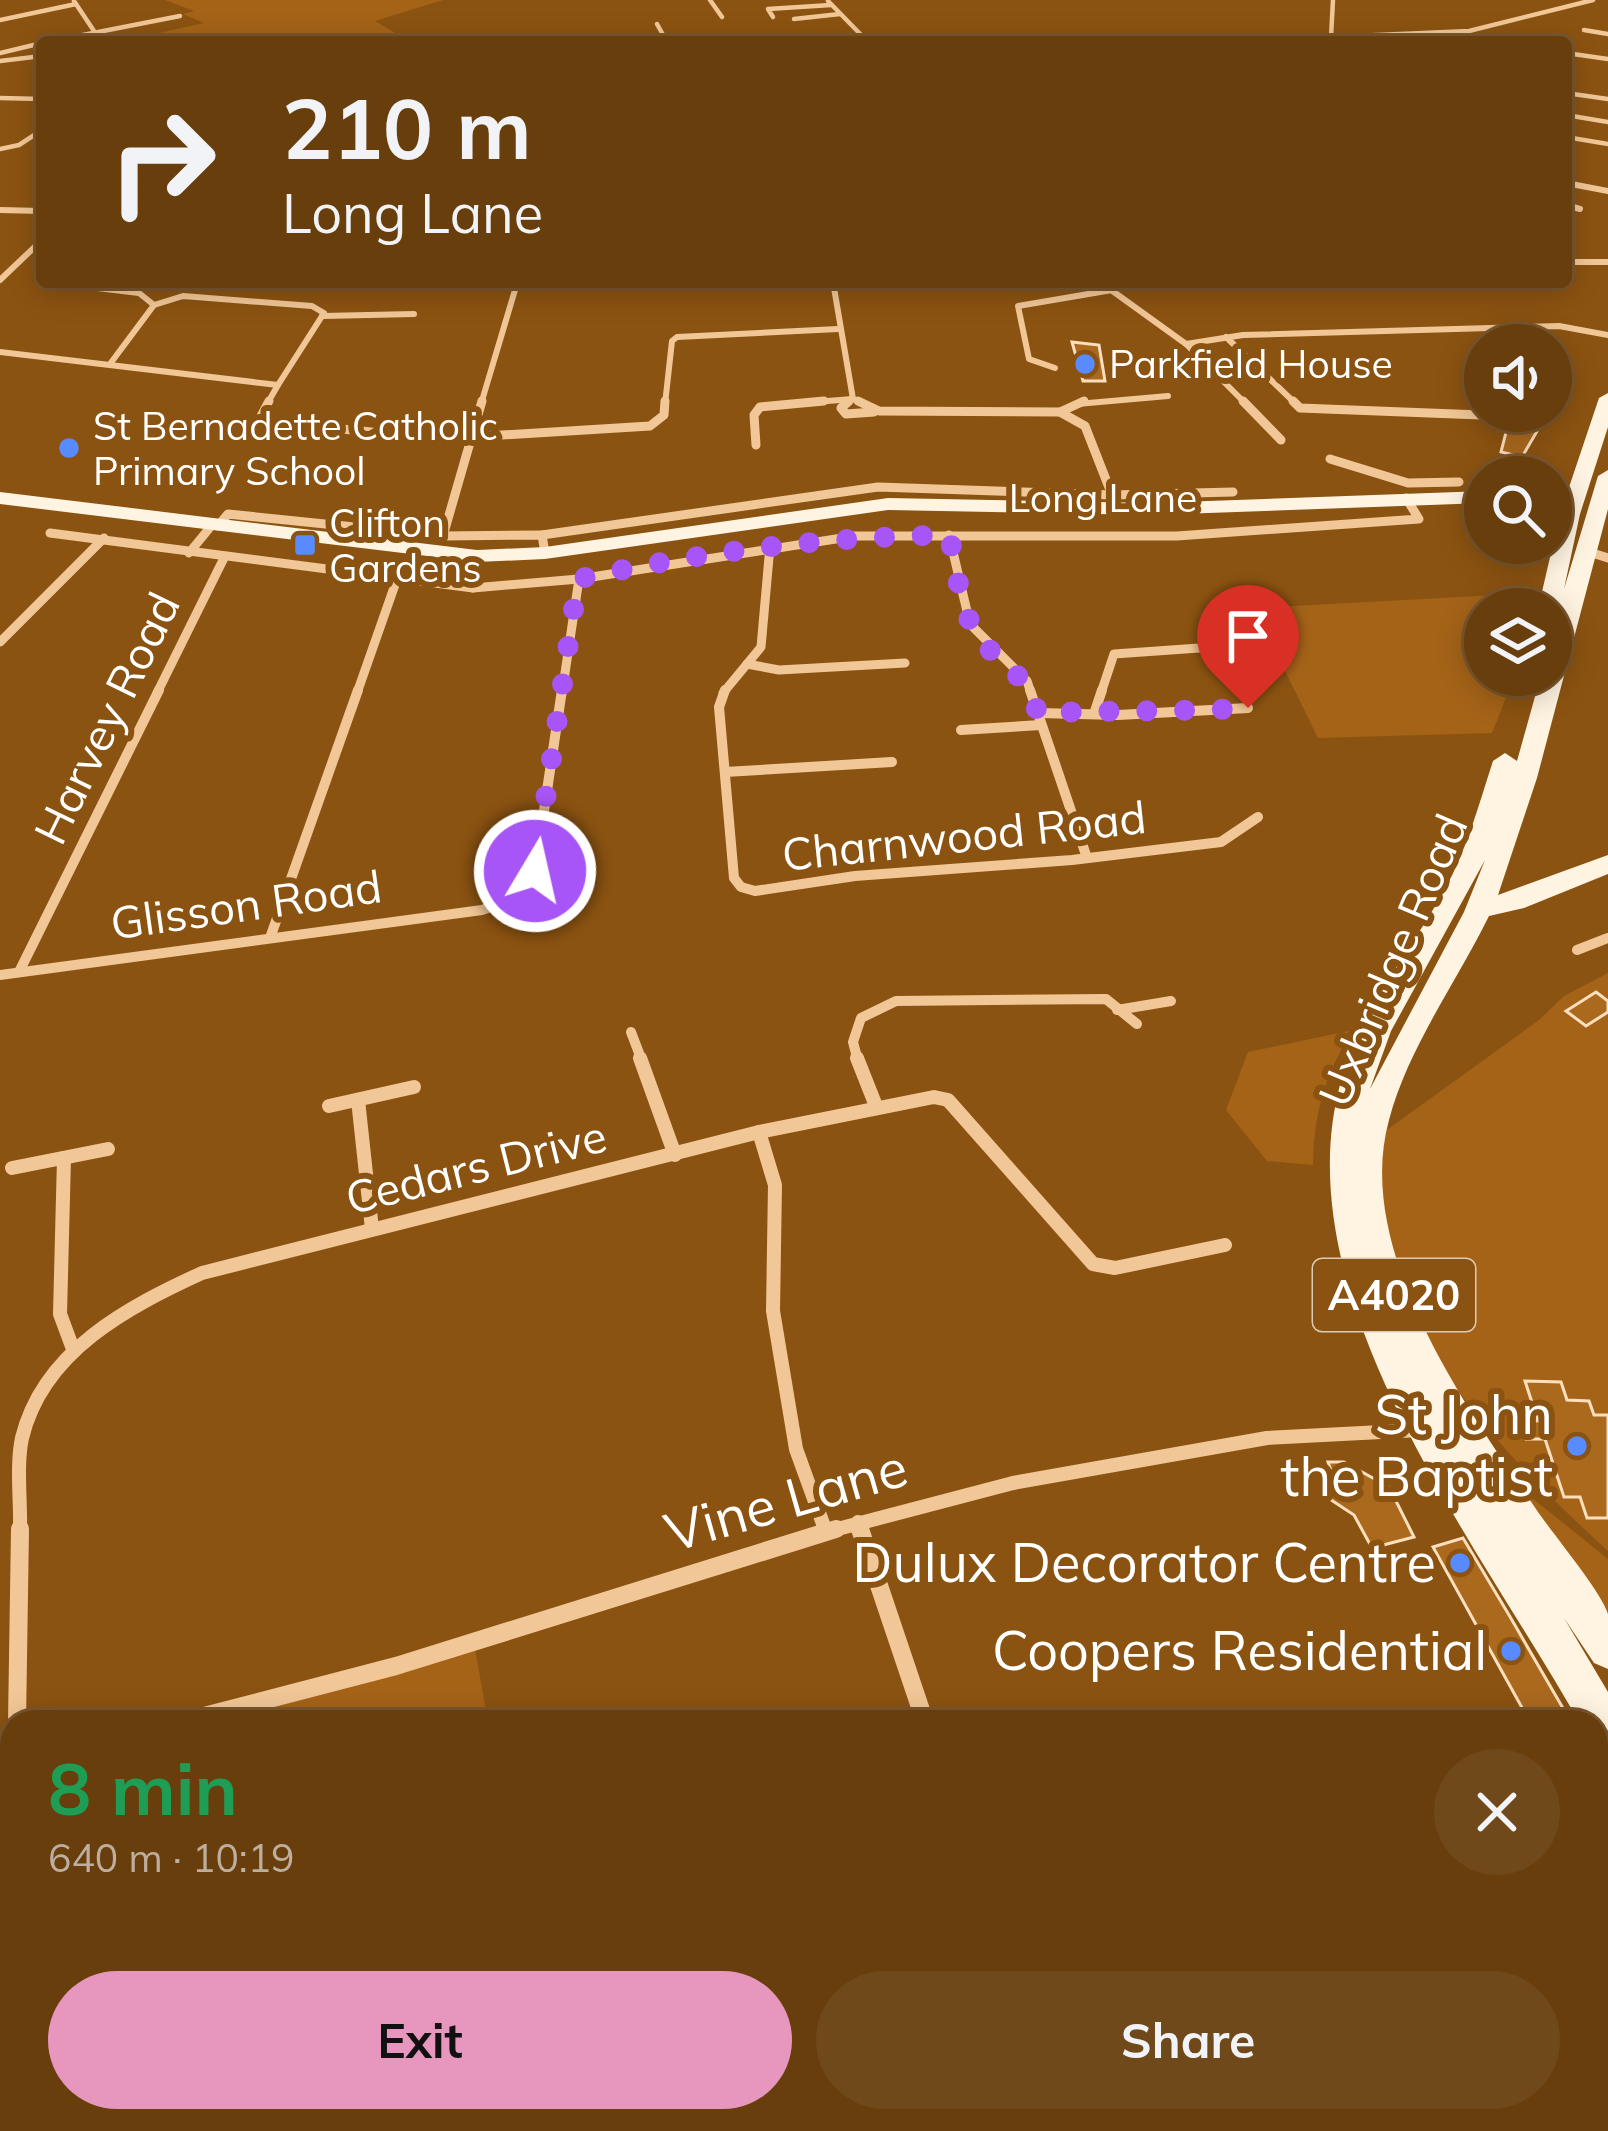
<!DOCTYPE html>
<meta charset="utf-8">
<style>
:root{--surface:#683e0d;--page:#70491b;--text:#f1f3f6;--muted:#bdae9d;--line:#7b572e;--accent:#e797bd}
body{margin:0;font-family:Mulish,sans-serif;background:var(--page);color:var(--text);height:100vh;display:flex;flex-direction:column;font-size:45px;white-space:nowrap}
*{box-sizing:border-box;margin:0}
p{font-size:39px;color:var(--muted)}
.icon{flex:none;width:66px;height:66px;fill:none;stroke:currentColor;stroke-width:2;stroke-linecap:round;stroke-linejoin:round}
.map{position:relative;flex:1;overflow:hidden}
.details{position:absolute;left:0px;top:1710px;width:1608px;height:423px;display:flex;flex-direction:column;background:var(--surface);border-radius:36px 36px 0 0;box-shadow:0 6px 30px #0003,0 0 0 3px var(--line)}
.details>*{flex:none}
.guide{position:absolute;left:36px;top:36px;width:1536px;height:252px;border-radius:12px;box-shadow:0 6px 30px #0003,0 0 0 3px var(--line);background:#683e0d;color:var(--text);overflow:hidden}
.buttons{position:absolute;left:1464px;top:324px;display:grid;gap:24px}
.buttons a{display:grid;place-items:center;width:108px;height:108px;border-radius:50%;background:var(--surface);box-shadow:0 6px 30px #0003,0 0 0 3px var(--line);font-size:60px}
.pin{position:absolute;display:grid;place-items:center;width:102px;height:102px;color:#fff;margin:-123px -51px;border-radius:50% 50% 50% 0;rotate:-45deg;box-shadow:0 0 12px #0007}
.pin .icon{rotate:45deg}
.me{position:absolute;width:132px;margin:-66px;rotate:9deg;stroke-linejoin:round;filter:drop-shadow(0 0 9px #0008)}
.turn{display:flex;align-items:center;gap:42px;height:252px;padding:0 48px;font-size:54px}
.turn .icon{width:156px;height:156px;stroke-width:2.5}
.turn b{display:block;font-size:84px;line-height:102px}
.round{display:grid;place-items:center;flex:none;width:126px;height:126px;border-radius:63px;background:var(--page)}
.headline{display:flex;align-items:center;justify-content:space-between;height:204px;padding:0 48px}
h1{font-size:72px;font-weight:700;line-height:90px;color:#1e9e55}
.button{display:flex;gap:24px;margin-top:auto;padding:24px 48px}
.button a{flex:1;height:138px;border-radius:72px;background:var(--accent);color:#111;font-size:48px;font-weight:700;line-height:138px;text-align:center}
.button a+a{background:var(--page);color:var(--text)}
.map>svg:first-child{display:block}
</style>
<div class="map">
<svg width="1608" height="2131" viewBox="0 0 1608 2131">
<rect width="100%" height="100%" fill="#8b5311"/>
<g fill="#a56318">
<polygon points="165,0 443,0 375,21 411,42 118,42 204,23 183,14 194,11"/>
<polygon points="1516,594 1545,600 1542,609 1485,609 1485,675 1515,675 1492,733 1318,738 1254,608"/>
<path d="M1608 973V1551C1491 1444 1356 1305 1384 1132L1539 1020 1564 996Z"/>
<path d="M1353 1030C1325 1073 1314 1113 1313 1165L1267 1161 1226 1110 1248 1052Z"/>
<polygon points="1516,1485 1608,1559 1608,1614"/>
<polygon points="474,1643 488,1722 208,1722"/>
<polygon points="12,1780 12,2121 571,2121 629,2131 0,2131 0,1782"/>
</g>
<g fill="#ab691e" stroke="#fddfbe" stroke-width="3">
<polygon points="1072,342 1099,345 1105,381 1083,381"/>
<polygon points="1511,413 1543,421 1522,457 1501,452"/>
<polygon points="1596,992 1608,1001 1608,1012 1586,1026 1566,1011"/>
<polygon points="1525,1381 1561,1382 1567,1400 1589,1401 1594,1415 1608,1415 1608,1518 1587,1518 1580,1497 1564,1497 1545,1439 1526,1439 1520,1420 1538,1421"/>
<polygon points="1328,1462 1344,1462 1389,1487 1414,1537 1372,1548 1354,1515 1322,1494 1331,1471"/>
<polygon points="1463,1538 1509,1615 1571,1722 1530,1722 1433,1547"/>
</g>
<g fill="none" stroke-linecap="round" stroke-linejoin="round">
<g stroke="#f2c797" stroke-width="4.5">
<polyline points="710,0 722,17"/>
<polyline points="74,1 96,34 87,42"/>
<polyline points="828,1 868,42"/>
<polyline points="773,17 768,9 831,5"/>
<polyline points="794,19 840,14"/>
<polyline points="0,20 76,4"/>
<polyline points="657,24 667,42"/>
<polyline points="1584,30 1608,34"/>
<polyline points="1331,37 1469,31 1593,0"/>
<polyline points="1331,37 1333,0"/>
<polyline points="1452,38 1483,42"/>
<polyline points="47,42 180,16"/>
<polyline points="0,53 42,43"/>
<polyline points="1566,53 1608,59"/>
<polyline points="0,61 42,56"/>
<polyline points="1566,93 1608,99"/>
<polyline points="0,98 42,99"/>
<polyline points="1566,115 1608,122"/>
<polyline points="1566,137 1608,144"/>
<polyline points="0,149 19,145 42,130"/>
</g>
<g stroke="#f2c797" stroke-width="6">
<polyline points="1566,183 1608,191"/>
<polyline points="1566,205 1580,209"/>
<polyline points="0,210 42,211"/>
<polyline points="1566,262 1608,262"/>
<polyline points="0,280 42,240"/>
<polyline points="833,282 853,399 865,404"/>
<polyline points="1100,282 1186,344 1246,404"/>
<polyline points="89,287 139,293 154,305"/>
<polyline points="322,316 414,314"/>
<polyline points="1226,337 1296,404"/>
<polyline points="1186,344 1243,335 1559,326 1608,335"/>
<polyline points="0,352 278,385 267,404"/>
<polyline points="110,364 154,305 183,296 312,306 324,313 278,385"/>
<polyline points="1055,368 1029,359 1018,306 1112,290"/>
<polyline points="481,404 515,290"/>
<polyline points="665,404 672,341 677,337 838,329"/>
<polyline points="789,404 853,399"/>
<polyline points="845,404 852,399"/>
<polyline points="1077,404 1168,396"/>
</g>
<g stroke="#f2c797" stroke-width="9">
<polyline points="269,401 261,416 265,421 438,439 650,426 664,415 665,401"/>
<polyline points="849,401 841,408 846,414 874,412"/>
<polyline points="858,401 879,411 1060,412 1085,426 1112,495"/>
<polyline points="1243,401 1281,440"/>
<polyline points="1293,401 1300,408 1481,415 1496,411"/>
<polyline points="1060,412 1084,401"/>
<polyline points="756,445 754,415 760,407 824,401"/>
<polyline points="1330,459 1408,483 1459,482"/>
<polyline points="218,526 228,514 443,536 542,535 545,553"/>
<polyline points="50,533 473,588 579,579 855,536 1177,536 1419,519 1406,498"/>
<polyline points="542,535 878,487 1112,495 1233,492"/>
<polyline points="949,535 970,624 1027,681 1031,693"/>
<polyline points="443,536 482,401"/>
<polyline points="1586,551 1608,558"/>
<polyline points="189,553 212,525"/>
<polyline points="473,588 477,556"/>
<polyline points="0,642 104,538"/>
<polyline points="747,664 779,670 905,663"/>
<polyline points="157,693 224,558"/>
<polyline points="357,693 397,579"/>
<polyline points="562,693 579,579"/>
<polyline points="723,693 761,647 770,546"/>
<polyline points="1101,693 1114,654 1242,645"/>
</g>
<g stroke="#f2c797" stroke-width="10">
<polyline points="725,690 719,707 734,878 741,887 755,891 855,876 1072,860 1221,842 1258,817"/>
<polyline points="1030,690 1086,855"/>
<polyline points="1095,711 1102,690"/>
<polyline points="1038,713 1118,715 1248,708"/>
<polyline points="961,730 1041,725"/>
<polyline points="725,772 892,762"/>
<polyline points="270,938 358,690"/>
<polyline points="1577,950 1608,938"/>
<polyline points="19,972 159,690"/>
<polyline points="0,975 482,910 520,896 535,871 562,690"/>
<polyline points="1117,1010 1171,1001"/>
<polyline points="631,1032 642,1061"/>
<polyline points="858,1061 853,1042 861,1018 896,1001 1106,999 1137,1024"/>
</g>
<g stroke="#f2c797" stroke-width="14">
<polyline points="640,1058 675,1155"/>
<polyline points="857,1058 876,1106"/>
<polyline points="358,1100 372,1229"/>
<polyline points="329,1106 414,1087"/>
<polyline points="759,1132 775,1185 773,1311 796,1449 826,1532"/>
<polyline points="64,1158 60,1314 73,1349"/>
<polyline points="12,1168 108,1149"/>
<polyline points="858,1522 861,1532"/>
<path d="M20 1532C21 1503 16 1466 22 1438 43 1351 128 1307 202 1273L759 1132 934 1097 948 1100 1093 1264 1115 1268 1225 1245"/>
<polyline points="826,1532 1013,1483 1267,1438 1420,1430"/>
</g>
<g stroke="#f2c797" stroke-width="18">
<polyline points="860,1529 925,1722"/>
<polyline points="17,1722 20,1529"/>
<polyline points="181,1722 396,1666 836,1529"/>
<polyline points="0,1769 12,1766"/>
<polyline points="1059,2121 1063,2131"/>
<polyline points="638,2131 640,2121"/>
</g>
<g fill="#fff3e1" fill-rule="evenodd">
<path d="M1608 393V427L1580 514 1564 589 1598 476 1608 470V509L1537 778 1498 895 1608 855V874L1524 908 1489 916C1456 983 1408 1048 1389 1120 1353 1250 1466 1407 1536 1509 1552 1533 1601 1591 1608 1614 1608 1630 1608 1653 1608 1669L1594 1663 1564 1618 1608 1692V1753L1596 1748V1722H1579C1478 1543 1281 1296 1341 1081 1360 1011 1410 952 1445 889 1467 849 1479 804 1493 761L1505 753 1517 761 1541 675H1551V638L1558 612 1551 615V609H1538L1560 514 1599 398ZM1485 860 1464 912 1370 1089 1391 1031Z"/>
<polygon points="1485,491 1485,503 1151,515 888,510 545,559 477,562 0,504 0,492 477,550 545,547 888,498 1151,503"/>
</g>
</g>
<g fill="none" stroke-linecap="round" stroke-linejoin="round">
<path stroke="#a855f7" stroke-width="21" stroke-dasharray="0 37.8" d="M535 871 578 579C700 552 824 537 949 535 956 564 959 604 974 629 997 668 1019 660 1038 713 1108 710 1177 712 1248 708"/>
</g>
<g fill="#578bff" stroke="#8b5311" stroke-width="4.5">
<circle cx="1085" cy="364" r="12"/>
<circle cx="69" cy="448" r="12"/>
<rect x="293" y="533" width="24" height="24" rx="6"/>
<circle cx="1577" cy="1446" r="12"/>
<circle cx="1460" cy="1563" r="12"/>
<circle cx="1511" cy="1651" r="12"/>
</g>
<g text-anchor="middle" stroke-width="12" stroke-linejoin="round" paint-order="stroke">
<g font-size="39" fill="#fff" stroke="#8b5311" text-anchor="start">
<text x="1109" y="378">Parkfield House</text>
<text x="93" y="440">St Bernadette Catholic<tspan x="93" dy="45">Primary School</tspan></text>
<text x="329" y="537">Clifton<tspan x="329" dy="45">Gardens</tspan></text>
</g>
<g font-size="39" fill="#fff" stroke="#8b5311">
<text x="1103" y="512">Long Lane</text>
</g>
<rect fill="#8b5311" stroke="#dccbb8" stroke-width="3" x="1313" y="1259" width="162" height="72" rx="9"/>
<g font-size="42" font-weight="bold" fill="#fff">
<text x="1394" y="1310">A4020</text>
</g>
<g font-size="45" fill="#fff" stroke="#8b5311">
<text transform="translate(107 718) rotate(-64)" y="16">Harvey Road</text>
<text transform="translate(964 836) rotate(-6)" y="16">Charnwood Road</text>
<text transform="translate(246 905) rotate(-8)" y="16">Glisson Road</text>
<text transform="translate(1393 960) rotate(-67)" y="16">Uxbridge Road</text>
<text transform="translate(476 1167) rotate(-14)" y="16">Cedars Drive</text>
</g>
<g font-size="54" fill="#fff" stroke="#8b5311" text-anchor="end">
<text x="1553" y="1434">St John<tspan x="1553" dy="62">the Baptist</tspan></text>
<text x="1436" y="1582">Dulux Decorator Centre</text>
<text x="1487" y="1670">Coopers Residential</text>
</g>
<g font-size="54" fill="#fff" stroke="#8b5311">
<text transform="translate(786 1500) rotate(-16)" y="19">Vine Lane</text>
</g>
</g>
</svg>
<div class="buttons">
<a><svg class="icon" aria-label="sound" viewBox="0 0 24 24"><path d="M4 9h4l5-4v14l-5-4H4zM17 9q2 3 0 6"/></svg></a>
<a><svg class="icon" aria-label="search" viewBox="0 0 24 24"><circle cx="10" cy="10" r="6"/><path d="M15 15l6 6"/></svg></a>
<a><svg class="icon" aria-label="layers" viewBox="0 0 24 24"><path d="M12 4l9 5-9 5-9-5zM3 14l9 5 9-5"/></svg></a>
</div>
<div class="pin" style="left:1248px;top:708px;background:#d93025"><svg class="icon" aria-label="arrive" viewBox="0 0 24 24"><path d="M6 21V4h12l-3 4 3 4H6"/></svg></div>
<svg class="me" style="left:535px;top:871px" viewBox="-20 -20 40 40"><circle r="17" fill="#a855f7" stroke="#fff" stroke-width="3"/><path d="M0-11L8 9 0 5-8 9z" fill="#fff"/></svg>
<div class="guide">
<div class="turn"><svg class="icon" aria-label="right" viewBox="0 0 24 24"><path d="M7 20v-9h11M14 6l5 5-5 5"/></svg><div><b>210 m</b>Long Lane</div></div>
</div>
<section class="details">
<div class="headline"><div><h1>8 min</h1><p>640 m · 10:19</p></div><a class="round"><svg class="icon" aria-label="close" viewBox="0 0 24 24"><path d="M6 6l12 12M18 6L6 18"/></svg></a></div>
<div class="button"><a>Exit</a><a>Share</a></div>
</section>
</div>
